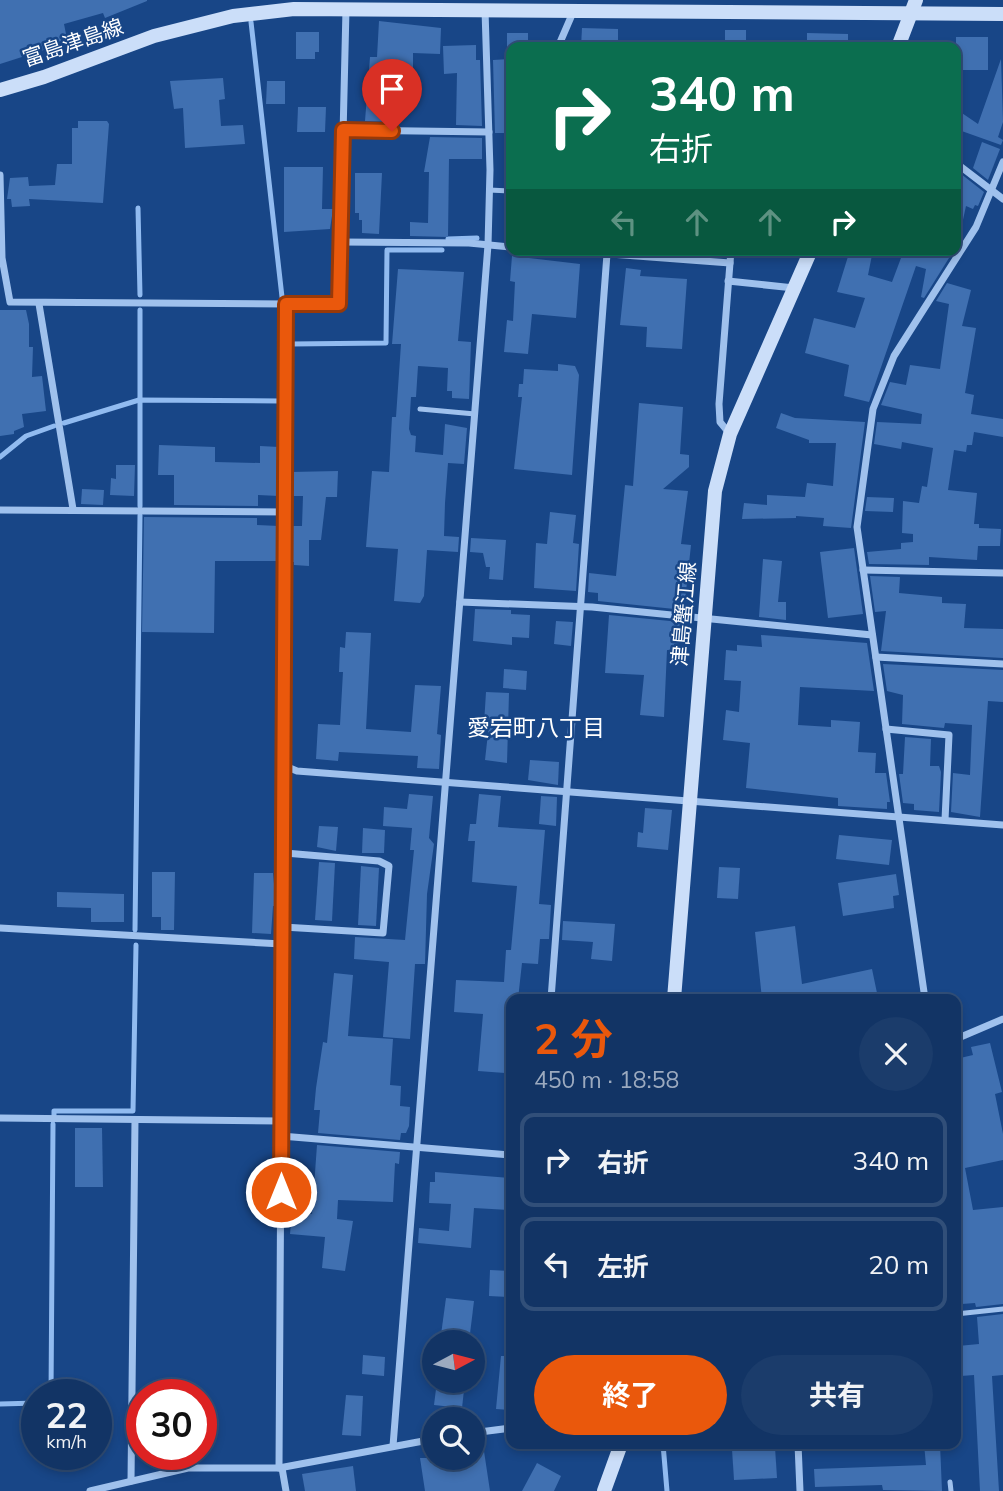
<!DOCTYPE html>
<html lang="ja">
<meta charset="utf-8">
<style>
:root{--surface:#123465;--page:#1b3c6b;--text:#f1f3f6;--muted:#9caabf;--line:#314f79;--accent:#ea580c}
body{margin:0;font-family:Mulish,"Noto Sans JP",sans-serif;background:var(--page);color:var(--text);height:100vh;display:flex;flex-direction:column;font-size:26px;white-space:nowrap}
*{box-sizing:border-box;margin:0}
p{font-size:23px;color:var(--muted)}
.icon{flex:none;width:38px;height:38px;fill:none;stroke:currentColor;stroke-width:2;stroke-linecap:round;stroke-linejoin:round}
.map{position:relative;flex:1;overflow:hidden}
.panel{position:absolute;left:506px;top:994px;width:455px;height:455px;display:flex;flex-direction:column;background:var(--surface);border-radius:14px;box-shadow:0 4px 10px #0003,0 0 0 2px var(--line)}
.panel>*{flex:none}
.guide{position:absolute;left:506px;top:42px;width:455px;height:214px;border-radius:14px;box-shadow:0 4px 10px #0003,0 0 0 2px var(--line);background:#0b6e4f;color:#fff;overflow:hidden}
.needle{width:46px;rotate:83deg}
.buttons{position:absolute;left:422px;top:1330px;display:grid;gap:14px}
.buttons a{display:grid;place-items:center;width:63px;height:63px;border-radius:50%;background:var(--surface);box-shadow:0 4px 10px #0003,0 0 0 2px var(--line);font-size:35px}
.speed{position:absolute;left:21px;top:1379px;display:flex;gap:14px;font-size:35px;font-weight:700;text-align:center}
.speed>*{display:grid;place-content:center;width:91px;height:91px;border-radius:50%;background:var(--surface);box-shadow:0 4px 10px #0003,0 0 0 2px var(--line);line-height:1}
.speed small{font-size:18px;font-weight:400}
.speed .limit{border:10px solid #d22;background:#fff;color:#111}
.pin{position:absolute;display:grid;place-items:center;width:60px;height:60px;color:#fff;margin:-72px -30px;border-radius:50% 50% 50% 0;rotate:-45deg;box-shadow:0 0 7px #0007}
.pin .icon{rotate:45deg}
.me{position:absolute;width:77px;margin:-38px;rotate:0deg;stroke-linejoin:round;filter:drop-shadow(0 0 5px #0008)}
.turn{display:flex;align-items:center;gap:24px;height:147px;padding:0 28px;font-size:32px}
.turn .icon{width:91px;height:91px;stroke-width:2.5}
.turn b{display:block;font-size:49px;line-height:60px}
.lanes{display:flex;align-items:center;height:66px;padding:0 28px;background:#0003;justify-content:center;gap:35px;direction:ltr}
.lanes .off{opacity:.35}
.round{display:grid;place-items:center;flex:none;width:74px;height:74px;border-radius:37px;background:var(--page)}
.headline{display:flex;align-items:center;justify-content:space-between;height:119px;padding:0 28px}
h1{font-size:42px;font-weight:700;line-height:52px;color:var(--accent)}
.primary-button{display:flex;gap:14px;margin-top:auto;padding:14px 28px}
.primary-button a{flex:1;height:80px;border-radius:42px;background:var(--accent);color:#fff;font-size:28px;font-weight:700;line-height:80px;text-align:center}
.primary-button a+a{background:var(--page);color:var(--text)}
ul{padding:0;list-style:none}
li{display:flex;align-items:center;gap:21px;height:94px;margin:0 14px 10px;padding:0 14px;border:4px solid var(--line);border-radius:14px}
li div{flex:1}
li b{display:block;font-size:26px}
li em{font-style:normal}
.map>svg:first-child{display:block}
</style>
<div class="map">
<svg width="1003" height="1491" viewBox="0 0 1003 1491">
<rect width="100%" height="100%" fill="#184687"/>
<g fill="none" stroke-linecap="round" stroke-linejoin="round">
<g stroke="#91bbf0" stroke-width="5">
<polyline points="251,22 282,297"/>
<polyline points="138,208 140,295"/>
<polyline points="448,239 477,238"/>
<polyline points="291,344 386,343 387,250 442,250"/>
<polyline points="64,423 139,400 280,401 282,312"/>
<polyline points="0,457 26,436 54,426"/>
<polyline points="140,506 140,310"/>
<polyline points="135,930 140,515"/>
<polyline points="54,1115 54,1111 133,1111 136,945"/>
<polyline points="51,1395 53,1124"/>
<polyline points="0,1404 37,1403"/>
<polyline points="663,1444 667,1491"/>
</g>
</g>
<g fill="#4070b1">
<polygon points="0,0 147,0 147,1 105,18 103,13 64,24 67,39 46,46 47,49 0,64"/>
<polygon points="379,21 441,28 440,54 413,53 413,70 397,69 395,122 365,121 370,57 377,57"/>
<polygon points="582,28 618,29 618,47 581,47"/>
<rect x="725" y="30" width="21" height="17"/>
<polygon points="296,32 319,32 319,52 315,52 315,59 296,59"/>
<rect x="507" y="33" width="21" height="14"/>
<polygon points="807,33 848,34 848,47 807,47"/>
<rect x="956" y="37" width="32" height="33"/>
<polygon points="476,45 476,60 480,60 482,126 456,125 457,73 444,74 443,46"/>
<polygon points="511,59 511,133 495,133 493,60"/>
<polygon points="1001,59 1003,122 998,137 1003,140 1001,145 956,129 956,109 978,124"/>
<polygon points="223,78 225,99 219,100 221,126 243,125 245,144 185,148 183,108 174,109 170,81"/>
<polygon points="267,81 285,81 285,104 266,104"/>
<polygon points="298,107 326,107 325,132 297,132"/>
<polygon points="78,121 107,121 109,124 103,203 29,199 30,206 12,207 11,199 7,199 10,178 28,177 29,186 55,185 57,164 72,164 72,128 78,128"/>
<polygon points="430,137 482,138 482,159 449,159 448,237 410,236 410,222 428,223 429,172 424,172"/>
<polygon points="982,142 1000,149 988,180 973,168"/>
<polygon points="284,167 323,167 322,209 333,209 330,229 284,232"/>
<polygon points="956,170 984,192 978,206 975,205 973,209 966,206 961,229 956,229"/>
<polygon points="355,173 382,173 379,234 362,233 362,220 359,220 359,213 355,213"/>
<polygon points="850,250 873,250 868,275 892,282 904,250 954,250 924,298 921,297 926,269 916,266 869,402 844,396 849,365 805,353 814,318 855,328 865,298 837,292"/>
<polygon points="512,256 580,264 576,318 532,314 528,354 504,352 507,320 513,321 515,282 510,281"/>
<polygon points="626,268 641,270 640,276 687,279 682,349 646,347 647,327 620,325"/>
<polygon points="398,269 464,272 458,341 471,342 469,399 452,398 452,391 447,391 448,368 418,366 416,397 411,397 409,429 411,435 416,436 415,452 443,455 445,424 467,428 464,464 448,463 445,503 444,536 459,537 458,552 427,550 424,596 420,603 394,601 398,549 366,547 372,471 389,472 392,417 396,417 401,344 392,344"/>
<polygon points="947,283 971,290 962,326 976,328 965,393 974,395 971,414 1003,419 1003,437 974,432 972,445 967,445 966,452 954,450 948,490 977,493 974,524 979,524 979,528 1001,529 1000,546 978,546 977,560 929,557 929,565 869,564 867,552 901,549 901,543 913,542 913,534 902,533 903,501 919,503 922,486 927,487 933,448 902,442 901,449 874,444 877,422 921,424 922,414 881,405 890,382 906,385 910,365 940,369 949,304 936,301"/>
<polygon points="0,310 26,310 29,324 29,347 33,347 32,377 42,376 46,411 22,414 24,427 14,431 14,434 0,436"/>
<polygon points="558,364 575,366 579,375 572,475 514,469 522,397 518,397 519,384 523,384 524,369 558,371"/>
<polygon points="639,403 683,407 680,454 689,455 689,467 663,489 688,491 681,544 691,545 684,610 598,601 598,593 588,592 589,573 616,576 625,485 633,486"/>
<polygon points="781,413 795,418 865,422 851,528 823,526 824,518 796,516 796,518 742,519 744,503 767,505 767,495 805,497 807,483 833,486 836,443 809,443 809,440 776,428"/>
<polygon points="159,445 215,447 215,462 260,463 260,446 279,447 279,496 258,495 258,506 174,505 174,475 158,475"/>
<polygon points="116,465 135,465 134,496 110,495 111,478 116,479"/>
<polygon points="338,471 337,497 326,497 321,540 309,540 309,566 294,565 294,562 291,562 291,526 302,526 303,496 291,496 291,472"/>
<polygon points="82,489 104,490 103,505 81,504"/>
<polygon points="867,497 894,498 893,512 865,511"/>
<polygon points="550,512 576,515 573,543 579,544 576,591 534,588 536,543 547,544"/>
<polygon points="144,517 257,518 257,525 279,526 278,561 215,561 214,633 142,632"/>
<polygon points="471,538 506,540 503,580 489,579 490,567 486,567 483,553 470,552"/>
<polygon points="854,548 863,614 828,618 820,552"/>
<polygon points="763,559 782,561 778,602 786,602 786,620 759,617"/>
<polygon points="870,576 900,577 899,593 942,597 942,603 966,604 964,628 1003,629 1003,658 881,651 886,611 875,612"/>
<polygon points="475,609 511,610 511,614 530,615 529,638 512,637 512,645 473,641"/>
<polygon points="609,615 680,622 678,651 667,650 664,717 640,715 644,675 605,673"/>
<polygon points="556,621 573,622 571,646 554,644"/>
<polygon points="346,632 371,633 366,729 411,732 415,685 441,686 437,734 441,735 439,769 417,768 418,756 339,752 338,761 316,759 318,724 340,725 343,672 339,672 340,647 345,648"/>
<polygon points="761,635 867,643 874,691 800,687 798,725 831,727 831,720 860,722 858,752 876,753 875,773 886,773 890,802 887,802 887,809 838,806 838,798 746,788 750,743 723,740 726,710 739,712 741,681 724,680 726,650 737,651 737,645 762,647"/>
<polygon points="883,664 1003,670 1003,702 988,701 980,817 951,812 953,773 970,775 972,725 945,723 944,728 902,724 903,695 887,691"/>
<polygon points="504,669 527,671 526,690 503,688"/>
<polygon points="486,692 509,693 507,763 485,760 489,724 484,724"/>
<polygon points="905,737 931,739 930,766 939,766 941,772 939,812 914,810 914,804 903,803 899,774 903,774"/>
<polygon points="530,760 559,762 558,785 528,780"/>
<polygon points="409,794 433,796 429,838 434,844 427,894 425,964 415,964 410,1039 383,1037 389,962 354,959 355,937 405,940 414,850 410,850 412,828 383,826 384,807 407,809"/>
<polygon points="479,794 501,796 498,827 545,830 539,904 551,905 549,939 540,939 538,964 522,963 518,999 511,999 505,1073 478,1071 483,1014 454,1012 456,980 504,982 506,950 511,950 517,886 472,882 475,841 468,841 470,824 476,824"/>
<polygon points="541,796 557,797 556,826 539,824"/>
<polygon points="645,808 672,810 668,850 637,847 638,832 643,833"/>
<polygon points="319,826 338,827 336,851 317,847"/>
<polygon points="363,828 385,830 384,853 362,853"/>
<polygon points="839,835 892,840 889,865 836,859"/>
<polygon points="319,862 335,863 332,921 315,920"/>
<polygon points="361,866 379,868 376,926 358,925"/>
<polygon points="719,867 740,868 738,899 717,898"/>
<polygon points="152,872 175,872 174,930 161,930 161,917 152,917"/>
<polygon points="254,873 273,873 276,906 273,906 271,934 252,933"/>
<polygon points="896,874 899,895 893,896 894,908 843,916 838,883"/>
<polygon points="57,892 124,894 124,922 91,922 91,908 57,907"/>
<polygon points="563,921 615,924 612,961 591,959 593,942 562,940"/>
<polygon points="795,926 802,984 872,969 877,993 872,994 873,999 843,999 842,994 762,999 755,932"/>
<polygon points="334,973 353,975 348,1036 393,1039 390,1085 401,1086 400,1106 410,1107 409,1126 406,1133 401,1133 400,1140 318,1133 320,1110 314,1110 316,1088 323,1042 327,1043"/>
<polygon points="990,1043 1002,1092 995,1094 1003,1134 1003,1160 965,1168 973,1210 1003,1207 1003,1304 976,1307 975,1303 962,1304 959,1276 956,1276 956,1229 960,1229 956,1194 956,1149 958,1149 956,1059 973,1055 971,1047"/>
<polygon points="75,1128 102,1128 103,1187 75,1187"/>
<polygon points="317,1145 400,1152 399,1164 395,1163 393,1202 338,1200 337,1219 353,1221 345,1271 322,1268 325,1237 290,1234 292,1213 312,1214"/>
<polygon points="435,1172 510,1178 509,1210 474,1208 471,1248 418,1243 419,1228 449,1231 451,1204 429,1203 430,1182 435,1182"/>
<polygon points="490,1270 510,1271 508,1297 489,1296"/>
<polygon points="446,1298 474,1301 469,1342 440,1342"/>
<polygon points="1003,1314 1003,1375 992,1376 999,1491 980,1491 974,1375 961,1376 958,1346 979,1344 977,1317"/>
<polygon points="363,1355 385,1357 384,1376 362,1374"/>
<polygon points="501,1356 511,1356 511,1410 496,1409"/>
<polygon points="437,1381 465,1381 462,1408 434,1405"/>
<polygon points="346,1395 363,1396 361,1436 342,1435"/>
<polygon points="482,1438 490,1491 425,1491 420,1458 472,1458 472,1439"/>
<polygon points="924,1444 940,1444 942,1491 883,1490 882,1485 815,1487 814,1469 926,1465"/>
<polygon points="775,1447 777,1478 734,1480 732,1449"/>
<polygon points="537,1463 561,1476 554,1491 522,1491"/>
<polygon points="353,1466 356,1491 305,1491 302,1474"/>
</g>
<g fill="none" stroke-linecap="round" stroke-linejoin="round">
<g stroke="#9fc1ed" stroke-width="5">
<polyline points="489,190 511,191"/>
<polyline points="420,409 475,414"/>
<polyline points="956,1314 1003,1309"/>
<polyline points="950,1482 951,1491"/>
</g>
<g stroke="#9fc1ed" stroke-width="7">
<polyline points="558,47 574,10"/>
<polyline points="343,130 489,132"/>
<polyline points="956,163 1003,199"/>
<polyline points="0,175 2,258 10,302 286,304"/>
<polyline points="341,242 469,243 511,247"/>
<polyline points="557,250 730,263"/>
<polyline points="728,281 794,288"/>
<polyline points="39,304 73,509"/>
<polyline points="730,434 720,422 719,404 731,250"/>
<polyline points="0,510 286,512"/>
<polyline points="863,570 1003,573"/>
<polyline points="460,602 592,607 872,635"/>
<polyline points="876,657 1003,664"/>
<polyline points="886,729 949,735 945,820"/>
<polyline points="285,766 297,771 1003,825"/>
<polyline points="283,927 383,933 389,866 379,861 285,853"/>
<polyline points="0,928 282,944"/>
<polyline points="551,999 607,254"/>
<polyline points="925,999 857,527 873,409 894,356 976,227 1003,162"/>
<polyline points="956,1039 1003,1019"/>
<polyline points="0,1118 281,1121"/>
<polyline points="281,1136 511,1155"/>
<polyline points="472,1433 511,1428"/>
<polyline points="798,1444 800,1491"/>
<polyline points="393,1446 488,245 490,170 485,10"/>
<polyline points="279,1468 286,304 339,304 346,9"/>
<polyline points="282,1468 286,1491"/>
<polyline points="131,1481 135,1120"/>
<polyline points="90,1491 188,1468 279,1468 434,1439"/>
</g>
<g stroke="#cbdef9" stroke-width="14">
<polyline points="898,47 916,0"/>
<polyline points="0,90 44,77 154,36 233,16 294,9 1003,14"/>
<polyline points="674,999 715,491 730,434 811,250"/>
<polyline points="604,1491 621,1444"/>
</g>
</g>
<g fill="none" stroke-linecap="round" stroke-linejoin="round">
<defs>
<polyline id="route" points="281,1192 286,304 339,304 343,130 392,131"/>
</defs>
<use href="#route" stroke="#983908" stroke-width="18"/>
<use href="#route" stroke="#ea580c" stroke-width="12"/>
</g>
<g text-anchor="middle" stroke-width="5" stroke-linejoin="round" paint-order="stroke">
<g font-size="21" fill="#fff" stroke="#184687">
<text transform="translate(73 43) rotate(-19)" y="7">富島津島線</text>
<text transform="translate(684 614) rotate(-85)" y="7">津島蟹江線</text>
</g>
<g font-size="23" fill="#fff" stroke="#184687">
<text x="536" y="736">愛宕町八丁目</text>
</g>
</g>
</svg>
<div class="buttons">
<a><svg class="needle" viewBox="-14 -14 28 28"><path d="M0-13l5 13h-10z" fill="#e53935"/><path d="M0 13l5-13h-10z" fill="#9caabf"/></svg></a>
<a><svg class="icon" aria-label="search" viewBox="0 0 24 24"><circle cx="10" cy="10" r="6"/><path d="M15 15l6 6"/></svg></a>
</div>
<div class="speed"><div>22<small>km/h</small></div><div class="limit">30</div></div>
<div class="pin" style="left:392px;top:131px;background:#d93025"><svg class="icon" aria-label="arrive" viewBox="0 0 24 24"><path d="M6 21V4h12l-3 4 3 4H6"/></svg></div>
<svg class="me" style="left:281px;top:1192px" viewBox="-20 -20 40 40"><circle r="17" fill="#ea580c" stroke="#fff" stroke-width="3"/><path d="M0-11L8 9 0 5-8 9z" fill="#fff"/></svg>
<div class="guide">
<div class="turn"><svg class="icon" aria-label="right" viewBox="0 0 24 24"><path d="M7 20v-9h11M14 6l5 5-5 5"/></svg><div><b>340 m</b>右折</div></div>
<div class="lanes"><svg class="icon off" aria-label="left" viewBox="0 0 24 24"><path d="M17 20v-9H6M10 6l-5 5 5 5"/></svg><svg class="icon off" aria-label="ahead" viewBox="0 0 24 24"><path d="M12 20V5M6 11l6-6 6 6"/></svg><svg class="icon off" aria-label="ahead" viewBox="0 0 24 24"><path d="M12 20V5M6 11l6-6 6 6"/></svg><svg class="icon" aria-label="right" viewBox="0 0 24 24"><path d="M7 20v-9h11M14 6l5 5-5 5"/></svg></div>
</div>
<section class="panel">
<div class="headline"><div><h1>2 分</h1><p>450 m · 18:58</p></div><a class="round"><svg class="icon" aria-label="close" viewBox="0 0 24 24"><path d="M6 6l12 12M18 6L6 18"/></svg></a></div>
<ul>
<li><svg class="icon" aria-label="right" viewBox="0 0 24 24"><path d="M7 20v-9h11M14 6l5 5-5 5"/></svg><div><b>右折</b></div><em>340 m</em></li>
<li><svg class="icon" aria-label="left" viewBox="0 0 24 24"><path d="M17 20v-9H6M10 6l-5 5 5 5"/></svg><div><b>左折</b></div><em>20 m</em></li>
</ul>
<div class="primary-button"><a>終了</a><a>共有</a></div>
</section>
</div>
